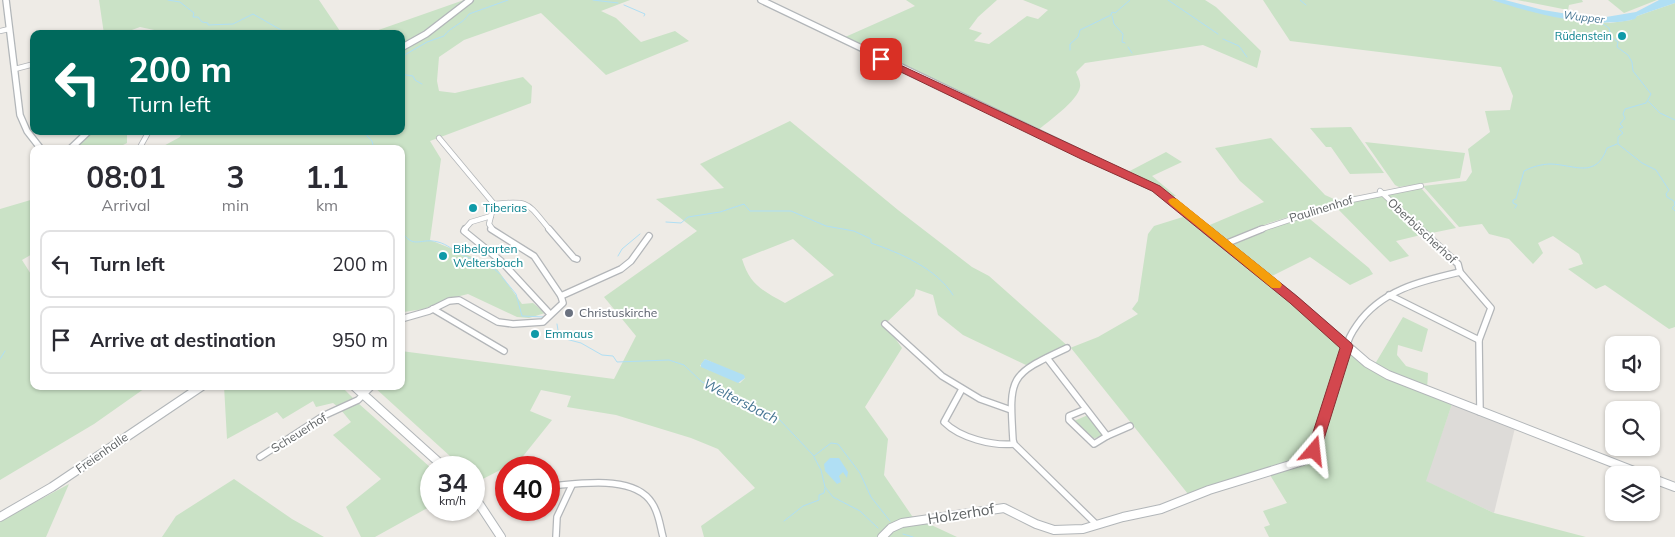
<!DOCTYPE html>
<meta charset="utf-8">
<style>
:root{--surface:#fff;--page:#f7f7f7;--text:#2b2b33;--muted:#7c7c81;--line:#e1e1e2}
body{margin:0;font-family:Mulish,sans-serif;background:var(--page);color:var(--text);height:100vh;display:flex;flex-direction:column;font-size:19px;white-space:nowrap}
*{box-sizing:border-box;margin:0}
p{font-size:16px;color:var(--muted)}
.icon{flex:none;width:28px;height:28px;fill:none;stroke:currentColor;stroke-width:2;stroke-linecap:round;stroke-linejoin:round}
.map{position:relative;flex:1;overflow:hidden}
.side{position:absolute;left:30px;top:145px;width:375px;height:245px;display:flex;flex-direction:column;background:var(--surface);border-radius:10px;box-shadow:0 1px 4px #0004}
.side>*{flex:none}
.hud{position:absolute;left:30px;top:30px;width:375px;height:105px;border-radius:10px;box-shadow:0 1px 4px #0004;background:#00695c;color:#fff;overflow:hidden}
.buttons{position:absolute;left:1605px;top:336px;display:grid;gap:10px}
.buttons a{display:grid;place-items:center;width:55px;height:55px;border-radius:10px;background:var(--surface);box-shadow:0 1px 4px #0004;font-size:25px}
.speed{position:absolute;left:420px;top:456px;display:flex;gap:10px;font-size:25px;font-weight:700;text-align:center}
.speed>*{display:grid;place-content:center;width:65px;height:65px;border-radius:50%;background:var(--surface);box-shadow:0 1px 4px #0004;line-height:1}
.speed small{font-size:12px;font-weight:400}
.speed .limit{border:8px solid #d22;background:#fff;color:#111}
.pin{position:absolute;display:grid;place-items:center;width:42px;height:42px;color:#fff;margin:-21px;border-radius:10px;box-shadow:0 2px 8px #0006}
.me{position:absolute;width:55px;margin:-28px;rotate:17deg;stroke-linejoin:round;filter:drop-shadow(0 0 4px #0008)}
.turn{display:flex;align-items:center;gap:18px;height:105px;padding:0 15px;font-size:22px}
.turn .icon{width:65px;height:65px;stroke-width:2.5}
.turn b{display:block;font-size:35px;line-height:42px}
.eta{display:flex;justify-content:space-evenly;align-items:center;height:85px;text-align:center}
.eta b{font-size:30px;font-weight:700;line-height:35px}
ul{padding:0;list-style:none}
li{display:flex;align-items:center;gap:15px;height:68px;margin:0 10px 8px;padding:0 5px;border:2px solid var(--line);border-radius:10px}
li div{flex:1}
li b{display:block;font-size:19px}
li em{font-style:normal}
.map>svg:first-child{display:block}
</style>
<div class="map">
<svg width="1675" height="537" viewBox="0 0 1675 537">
<rect width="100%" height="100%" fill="#eeebe6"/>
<polygon fill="#dddbd8" points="1452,404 1515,428 1494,513 1425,481"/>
<g fill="#cae2c6" fill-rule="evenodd">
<polygon points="99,0 319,0 342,34 173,34 140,27 121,34 104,34"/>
<polygon points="464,0 630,0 601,11 616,18 641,42 675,31 689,41 606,75 541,13 464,40 439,57 437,81 439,91 455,93 523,77 532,86 531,103 430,141 441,159 430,240 495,266 522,304 533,303 545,313 529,318 517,317 468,294 448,299 424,309 404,312 401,320 401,313 404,312 401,306 401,149 158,149 180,137 182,131 401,131 401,34 367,34"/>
<path d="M906 0H997L978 17 969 29 982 33 974 41 989 44 1027 16 1038 19 1048 10 1023 0H1205L1216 7 1261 51 1257 68 1203 45 1085 63 1076 72C1078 77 1081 82 1080 87 1078 101 1047 122 1036 132L843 38 915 6Z"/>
<polygon points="1263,0 1492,0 1576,20 1610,23 1631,20 1637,16 1675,3 1675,327 1669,329 1605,285 1596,289 1568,269 1583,264 1579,254 1553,236 1538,243 1543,253 1533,264 1509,239 1489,234 1482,224 1459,227 1423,186 1466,181 1472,172 1468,149 1490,132 1485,111 1510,110 1513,96 1501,67 1290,41"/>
<polygon points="1517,0 1582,0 1583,2 1569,5 1568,10"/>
<polygon points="1608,0 1657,0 1624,13"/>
<path d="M790 121 898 210 972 267 989 276 1070 348 1098 337 1138 314 1132 309 1138 301 1148 234 1154 226 1186 216 1271 283 1342 347 1310 451 1303 459 1188 494 1071 348 1026 365 963 335 938 315 933 295 916 289 914 296 885 324 902 348 865 407 888 439 884 475 912 516 957 537H704L701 526 755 488 718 449 691 438 616 415 567 407 571 396 541 390 530 411 552 420 520 460 475 483 474 468 462 467 373 386H401V351L614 379 636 336 604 297 697 231 656 199 724 188 700 164ZM793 239 834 275 785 303C762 290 750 285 742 259ZM705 359 745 378 740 383 700 366Z"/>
<polygon points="1351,127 1384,173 1350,174 1331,147 1326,147 1310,128"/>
<polygon points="92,131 127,131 127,143 115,149 74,149"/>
<polygon points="1271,138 1325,195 1336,200 1358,195 1269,223 1225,242 1205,227 1264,202 1240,181 1215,148"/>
<polygon points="1365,142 1465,153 1460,178 1399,187 1395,185"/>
<polygon points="1166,152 1182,162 1152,176 1176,196 1171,197 1155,186 1126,173"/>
<polygon points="1420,188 1422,189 1456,228 1427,234 1381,192"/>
<polygon points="1381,194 1425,234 1396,241 1409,256 1390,262 1334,205"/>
<polygon points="34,199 34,253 22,260 34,279 34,386 148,386 94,424 0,480 0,209"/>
<polygon points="1305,215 1369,268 1373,274 1350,285 1310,257 1270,277 1229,244 1272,225"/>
<polygon points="1403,317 1428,329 1422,352 1398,345 1397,355 1406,366 1428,373 1427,389 1388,372 1375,364"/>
<polygon points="1350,353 1452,404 1426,481 1494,513 1586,537 1269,537 1264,527 1270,525 1263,511 1287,503 1270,475 1309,463 1317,457"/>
<polygon points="224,386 341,386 354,399 338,407 333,403 316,407 313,401 283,419 277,412 227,439"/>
<polygon points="358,403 431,468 431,506 375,537 361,537 346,507 381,479 333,435 351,422 341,410"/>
<polygon points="1088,415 1105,435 1092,439 1074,421"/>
<polygon points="234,479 292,519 324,537 162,537 176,516"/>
<polygon points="69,484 46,537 0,537 0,521"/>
</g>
<g fill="#b0dff4">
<path d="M1492 0H1505L1543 10 1574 15 1606 17 1636 12 1659 0H1675V3L1637 16 1635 19C1596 30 1531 13 1492 0Z"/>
<polygon points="705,359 744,375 745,378 738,383 701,367 701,364"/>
<polygon points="830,458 839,458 848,472 847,478 843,472 839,476 841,482 837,484 825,471 824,464"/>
</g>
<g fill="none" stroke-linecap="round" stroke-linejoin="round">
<g stroke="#b0dff4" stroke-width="1">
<polyline points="168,0 180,2 194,13 193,17 198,17 202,22 208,23 208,25 233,24 253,14 288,34"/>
<polyline points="593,0 618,3"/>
<polyline points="1168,0 1218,34"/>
<polyline points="1300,0 1306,5"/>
<polyline points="624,5 645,14 644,16"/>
<polyline points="1112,16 1114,24 1123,34 1122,42 1125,43"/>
<polyline points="1600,22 1609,28 1611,37 1618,42 1617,47 1628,55 1632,62 1633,71 1651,94 1646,103 1625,109 1623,114 1625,118 1620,124 1623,127 1619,129 1623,133 1618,137 1618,144 1642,163 1656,170 1669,190 1666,194 1667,197 1674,201 1675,205"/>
<polyline points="1223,39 1239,46 1247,57"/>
<polyline points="1128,47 1132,53"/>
<polyline points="1070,50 1070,44 1078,37 1080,30 1111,15 1112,12 1115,13 1130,0"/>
<path d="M401 57 427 42 444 36C450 27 463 24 469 14L508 0"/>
<polyline points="401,71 406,75 413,76 415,80 422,84"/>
<polyline points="1648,101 1660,113 1675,120"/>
<polyline points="368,131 367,136 372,141 374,149"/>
<polyline points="1675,205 1672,208 1675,211"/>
<path d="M1515 208 1517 205 1513 203V200L1516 199 1524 171C1532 167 1541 164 1551 164 1575 165 1596 179 1607 148L1617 144"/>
<path d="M666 222 681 223 688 217 720 212 744 204 750 211H791L826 226 854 231 871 239V243C900 253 936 268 953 295"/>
<path d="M401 230C413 251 420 237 438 242 447 244 454 251 462 255 476 261 489 263 500 274"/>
<polyline points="618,256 622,249 640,234"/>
<polyline points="502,277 516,294 522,316 544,317"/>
<polyline points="557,324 559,336 562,338 581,343 602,355 613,356 617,362 669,360 684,365 702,382 745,400 778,418 814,456 831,443 838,444 860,473 871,497 890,521"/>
<polyline points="0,359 5,351"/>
<polyline points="814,457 821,470 825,487 833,497 860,511 878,528"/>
<polyline points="784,521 803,506 819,500 819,495 824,493 825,488"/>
<polyline points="903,534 913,537"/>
</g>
<defs>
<g id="street-far1">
<polyline points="0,31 9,29"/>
<polyline points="15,69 34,64"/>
<polyline points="439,138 494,204 489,224 493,230"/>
<polyline points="139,149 149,131"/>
<polyline points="1380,191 1422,230"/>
<path d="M494 204C531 200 527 203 550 230"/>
<polyline points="464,230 471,222 491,216"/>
<polyline points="1259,230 1346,201 1421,186"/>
</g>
<g id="street">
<polyline points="465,229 464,231 501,261 550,314"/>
<polyline points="549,229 574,258 577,259"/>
<polyline points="1420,229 1458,264 1460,272 1491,308 1479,340 1480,412"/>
<polyline points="1225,244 1262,229"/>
<polyline points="1389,295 1479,340"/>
<polyline points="561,296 621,269 631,261 649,236"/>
<polyline points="433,309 504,351"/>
<polyline points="401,319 429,311 449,301 459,300 498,322 513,324 543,322 563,303 561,296 534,256 491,229"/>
<polyline points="885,324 942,376 980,399 1011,410"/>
<path d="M1347 346C1348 338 1352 332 1357 325 1381 290 1421 281 1460 272"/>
<path d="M1067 348C1009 375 1009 376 1013 440L1014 444 1097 525"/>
<polyline points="1047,358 1107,436 1094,444 1069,420 1069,416 1086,409"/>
<path d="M962 389 944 422C960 438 992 446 1014 444"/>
<polyline points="1107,436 1130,426"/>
<polyline points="260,457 323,416 358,400 372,386"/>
<path d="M549 486C578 484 634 474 652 503 659 513 660 526 663 537"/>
<polyline points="556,537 557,517 572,485"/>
</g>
<g id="secondary-far1">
<polyline points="6,0 20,115 27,131 41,149"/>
<polyline points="761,0 1156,189 1207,230"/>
<polyline points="401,48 426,34 470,0"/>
<polyline points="70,149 89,131"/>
</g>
<g id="secondary">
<polyline points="1206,229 1292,298 1367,363 1388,375 1644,475"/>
<polyline points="354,386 445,468"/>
<polyline points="1651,478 1675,487"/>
<polyline points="474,496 501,537"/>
<polyline points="0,517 52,487 202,386"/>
<polyline points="882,537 891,528 902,523 1004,508 1036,524 1054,530 1083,529 1123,517 1161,509 1209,490 1303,461 1310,457 1314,451 1347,346"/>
</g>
</defs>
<use href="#street-far1" stroke="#b3b6b9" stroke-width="6"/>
<use href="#street" stroke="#b3b6b9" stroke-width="8"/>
<use href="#secondary-far1" stroke="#b2b6b9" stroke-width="8"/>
<use href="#secondary" stroke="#b2b6b9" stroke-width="10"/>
<use href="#street-far1" stroke="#fff" stroke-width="4.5"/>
<use href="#street" stroke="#fff" stroke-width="5.5"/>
<use href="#secondary-far1" stroke="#fff" stroke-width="5.5"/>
<use href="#secondary" stroke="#fff" stroke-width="8"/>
</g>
<polygon fill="#d3474e" stroke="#892e33" points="881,56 1160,186 1298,297 1351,343 1353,346 1319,455 1314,457 1309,455 1307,451 1340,348 1290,303 1152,191 1081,159 878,61 876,59"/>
<polygon fill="#f59e0b" points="1173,198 1177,199 1280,282 1282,285 1280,288 1272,288 1170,204 1168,201 1170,199"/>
<g fill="#0f9aa8" stroke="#fff" stroke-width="2">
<circle cx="1622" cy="36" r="5"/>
<circle cx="473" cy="208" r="5"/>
<circle cx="443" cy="256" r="5"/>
<circle cx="535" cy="334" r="5"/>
</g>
<circle fill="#6b7280" stroke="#fff" stroke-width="2" cx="569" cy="313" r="5"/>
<g text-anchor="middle" stroke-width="4" stroke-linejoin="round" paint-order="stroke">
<g font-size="11" font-style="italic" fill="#487794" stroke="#fff">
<text transform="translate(1584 17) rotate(7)" y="4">Wupper</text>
</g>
<g font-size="11" fill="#0d838f" stroke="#fff" text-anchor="end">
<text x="1612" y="40">Rüdenstein</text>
</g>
<g font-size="12" fill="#0d838f" stroke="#fff" text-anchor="start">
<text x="483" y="212">Tiberias</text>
<text x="453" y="253">Bibelgarten<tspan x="453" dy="14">Weltersbach</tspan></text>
<text x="545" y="338">Emmaus</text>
</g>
<g font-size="12" fill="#5e6264" stroke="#fff">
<text transform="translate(1321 209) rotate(-17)" y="4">Paulinenhof</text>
<text transform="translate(1422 231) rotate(43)" y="4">Oberbüscherhof</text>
<text transform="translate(299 433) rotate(-32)" y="4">Scheuerhof</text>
<text transform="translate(102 453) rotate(-35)" y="4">Freienhalle</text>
</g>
<g font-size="12" fill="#5b616d" stroke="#fff" text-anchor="start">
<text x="579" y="317">Christuskirche</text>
</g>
<g font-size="14" font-style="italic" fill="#487794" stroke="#fff">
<text transform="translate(741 401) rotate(27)" y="5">Weltersbach</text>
</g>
<g font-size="15" fill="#5e6264" stroke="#fff">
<text transform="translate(961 514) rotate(-9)" y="5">Holzerhof</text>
</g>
</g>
</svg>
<div class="buttons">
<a><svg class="icon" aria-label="sound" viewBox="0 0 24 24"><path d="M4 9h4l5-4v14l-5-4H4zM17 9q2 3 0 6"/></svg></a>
<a><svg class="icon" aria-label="search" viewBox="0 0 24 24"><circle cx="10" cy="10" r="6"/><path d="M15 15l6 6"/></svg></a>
<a><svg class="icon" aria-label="layers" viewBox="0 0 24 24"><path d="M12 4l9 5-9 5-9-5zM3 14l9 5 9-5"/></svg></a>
</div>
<div class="speed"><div>34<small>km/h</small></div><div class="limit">40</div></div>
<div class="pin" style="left:881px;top:59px;background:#d93025"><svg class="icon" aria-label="arrive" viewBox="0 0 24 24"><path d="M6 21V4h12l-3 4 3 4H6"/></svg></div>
<svg class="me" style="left:1314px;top:451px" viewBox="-20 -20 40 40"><path d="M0-17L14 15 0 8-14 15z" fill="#d3474e" stroke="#fff" stroke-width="4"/></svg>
<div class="hud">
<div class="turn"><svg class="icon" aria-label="left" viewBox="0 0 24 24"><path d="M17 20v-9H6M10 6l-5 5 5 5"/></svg><div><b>200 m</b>Turn left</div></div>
</div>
<section class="side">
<div class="eta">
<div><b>08:01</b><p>Arrival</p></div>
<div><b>3</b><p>min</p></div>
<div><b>1.1</b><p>km</p></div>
</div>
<ul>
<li><svg class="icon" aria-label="left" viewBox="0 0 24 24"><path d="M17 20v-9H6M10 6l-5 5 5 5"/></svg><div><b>Turn left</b></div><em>200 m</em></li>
<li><svg class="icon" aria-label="arrive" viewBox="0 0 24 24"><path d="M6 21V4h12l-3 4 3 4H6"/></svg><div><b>Arrive at destination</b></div><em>950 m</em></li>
</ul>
</section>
</div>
